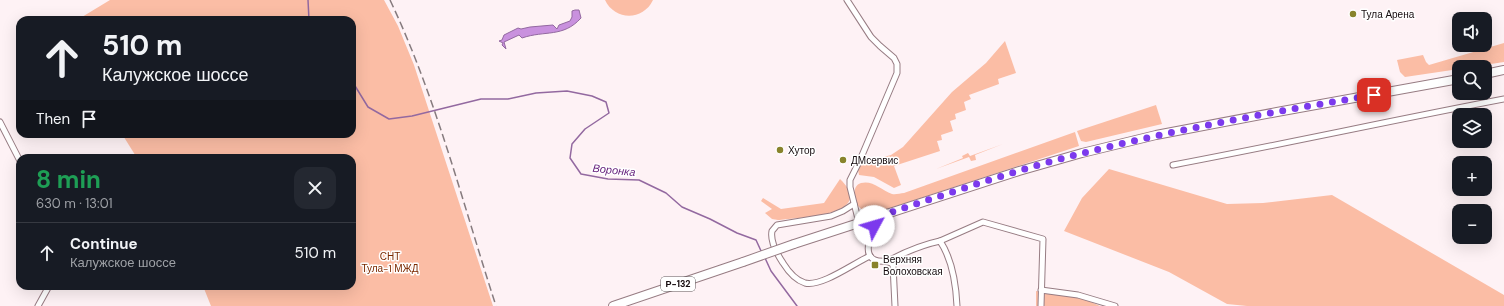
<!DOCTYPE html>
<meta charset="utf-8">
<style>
:root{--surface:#171b24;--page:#242831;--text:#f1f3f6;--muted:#9ea1a6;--line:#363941}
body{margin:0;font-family:"DM Sans",sans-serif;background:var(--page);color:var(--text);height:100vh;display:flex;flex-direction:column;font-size:15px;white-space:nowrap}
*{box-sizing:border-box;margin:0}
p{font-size:13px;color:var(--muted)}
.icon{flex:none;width:22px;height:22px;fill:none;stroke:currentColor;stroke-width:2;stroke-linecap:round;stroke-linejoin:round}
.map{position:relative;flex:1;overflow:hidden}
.drawer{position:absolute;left:16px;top:154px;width:340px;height:136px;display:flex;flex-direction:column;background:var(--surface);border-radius:12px;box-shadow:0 4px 16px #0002}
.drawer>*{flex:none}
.hud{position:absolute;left:16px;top:16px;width:340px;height:122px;border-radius:12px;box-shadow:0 4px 16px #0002;background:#171b24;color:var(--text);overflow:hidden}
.buttons{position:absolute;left:1452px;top:12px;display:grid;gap:8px}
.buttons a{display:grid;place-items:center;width:40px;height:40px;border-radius:8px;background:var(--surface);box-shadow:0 4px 16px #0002;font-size:20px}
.pin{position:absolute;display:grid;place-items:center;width:34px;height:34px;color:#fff;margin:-17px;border-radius:8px;box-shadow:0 2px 6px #0006}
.me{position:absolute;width:44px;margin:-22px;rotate:51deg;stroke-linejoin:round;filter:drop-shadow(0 0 3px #0008)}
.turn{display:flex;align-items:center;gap:14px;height:84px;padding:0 20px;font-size:18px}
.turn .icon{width:52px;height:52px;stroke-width:2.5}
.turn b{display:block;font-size:28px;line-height:34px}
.then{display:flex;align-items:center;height:38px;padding:0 20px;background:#0003;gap:8px;font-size:15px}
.round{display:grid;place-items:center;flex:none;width:42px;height:42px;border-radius:12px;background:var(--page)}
.head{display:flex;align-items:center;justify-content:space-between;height:68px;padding:0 20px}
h1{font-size:24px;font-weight:700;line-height:30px;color:#1e9e55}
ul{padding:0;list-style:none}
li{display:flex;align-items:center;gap:12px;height:60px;padding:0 20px;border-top:1px solid var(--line)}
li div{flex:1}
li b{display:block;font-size:15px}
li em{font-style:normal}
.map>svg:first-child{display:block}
</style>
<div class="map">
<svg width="1504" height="306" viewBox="0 0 1504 306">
<rect width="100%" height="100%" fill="#fef2f5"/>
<g fill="#fbbda5">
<polygon points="110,0 384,0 398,26 414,65 493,306 211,306 203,286 352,286 352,158 137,158 122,134 352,134 352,20 77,20"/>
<path d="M605 0H653C643 21 615 21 605 0Z"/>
<polygon points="1005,41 1016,73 998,79 999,84 969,95 971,99 964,102 966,110 955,114 956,119 950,121 953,131 941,135 942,140 937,141 940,151 894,166 901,185 894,188 874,177 859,175 858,170 862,163 891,155 903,147 952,92 986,63"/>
<polygon points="1504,43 1504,62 1471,67 1459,67 1459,69 1405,77 1400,72 1397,60 1423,55 1426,62 1429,65"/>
<polygon points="1156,105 1162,124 1086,142 1081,141 1077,131"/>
<path d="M1075 132 1079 146 884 210 870 213C866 212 862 210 859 207 854 201 851 186 861 183 873 180 881 190 892 194 896 195 900 193 904 193Z"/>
<polygon points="1003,144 975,155 976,160 971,161 969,157 936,169 963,158 962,156 968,153 970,156"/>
<polygon points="1109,169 1227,204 1263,203 1332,195 1504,295 1504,306 1247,306 1227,304 1169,272 1064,231 1082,198"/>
<path d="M840 179C878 216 799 217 778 220L772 219 765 213 772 209 761 201 763 198 781 209 824 203Z"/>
<polygon points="1036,291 1084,299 1100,306 1036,306"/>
</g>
<path fill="#c991de" stroke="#9369a0" d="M575 10H579L581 18C563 38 545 30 522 38L519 35 504 42 506 49 502 45 503 43 499 41 502 40 504 35 518 28 521 29 530 27 553 25 557 29 559 25 570 21 572 17V11Z"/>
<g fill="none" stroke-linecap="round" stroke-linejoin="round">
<g stroke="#9369a0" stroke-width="1.5">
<polyline points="308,0 309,20"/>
<polyline points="352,81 368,107 389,119 412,116 481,99 508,99 536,93 567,91 592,96 606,102 609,113 585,129 572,144 570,158 581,174 608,179 639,180 666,193 682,207 710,219 737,233 756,240 762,253"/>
<polyline points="765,258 771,271 797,306"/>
</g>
<defs>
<g id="minor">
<polyline points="847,0 871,37 880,46 894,58 897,64 897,73 860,160 850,180 850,187 859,223 870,237"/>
<polyline points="0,122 20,161"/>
<path d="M1173 165C1284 144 1394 120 1504 99"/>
<path d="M854 204 843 211 831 216 777 225 772 231C770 241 777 254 783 263 788 271 795 280 805 283 822 287 854 263 870 256"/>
<path d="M880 217C874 225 860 254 875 260 881 263 888 259 893 265L895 306"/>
<polyline points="940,241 983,222 1043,239 1041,306"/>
<path d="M888 261C905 252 921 245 940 241 952 259 956 284 957 306"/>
<polyline points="1041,290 1078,295 1115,306"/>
<polyline points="38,306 49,286"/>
</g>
<g id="primary">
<polyline points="1485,74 1504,70"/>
<polyline points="794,244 1019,171 1082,153 1156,135 1277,112 1459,79"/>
<polyline points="613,306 743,262"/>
</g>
</defs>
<use href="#minor" stroke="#977c83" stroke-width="7"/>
<use href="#primary" stroke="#977c83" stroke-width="10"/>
<use href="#minor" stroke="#fff" stroke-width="5"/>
<use href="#primary" stroke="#fff" stroke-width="8"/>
<path stroke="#867b7e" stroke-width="1.5" stroke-dasharray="8 4" stroke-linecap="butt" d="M390 0C436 97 463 204 496 306"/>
<defs>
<polyline id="primary-bridge" points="743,262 794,244"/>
</defs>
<use href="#primary-bridge" stroke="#977c83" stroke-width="10" stroke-linecap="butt"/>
<use href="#primary-bridge" stroke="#fff" stroke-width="8"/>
</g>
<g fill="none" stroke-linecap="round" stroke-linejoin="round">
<path stroke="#7c3aed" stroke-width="7" stroke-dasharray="0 12.6" d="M874 226 880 216C947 194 1015 170 1083 153 1179 129 1277 111 1374 95"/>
</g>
<g fill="#88832b" stroke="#fff" stroke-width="1.5">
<circle cx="1353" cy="14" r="4"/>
<circle cx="780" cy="150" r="4"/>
<circle cx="843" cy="160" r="4"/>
<rect x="871" y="261" width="8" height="8" rx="2"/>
</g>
<g text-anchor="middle" stroke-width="3" stroke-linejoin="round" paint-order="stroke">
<rect fill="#fff" stroke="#5b5456" stroke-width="1" x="661" y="277" width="34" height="14" rx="3"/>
<g font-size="9" font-weight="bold" fill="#150b0e">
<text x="678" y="287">Р-132</text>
</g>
<g font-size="10" fill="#150b0e" stroke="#fff" text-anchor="start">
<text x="1361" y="18">Тула Арена</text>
<text x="788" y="154">Хутор</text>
<text x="851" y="164">ДМсервис</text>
<text x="883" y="263">Верхняя<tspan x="883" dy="12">Волоховская</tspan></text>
</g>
<g font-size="10" fill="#7b2900" stroke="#fff">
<text x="390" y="260">СНТ<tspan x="390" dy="12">Тула-1 МЖД</tspan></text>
</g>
<g font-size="11" font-style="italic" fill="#67227d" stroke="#fff">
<text transform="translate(614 170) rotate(6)" y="4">Воронка</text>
</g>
</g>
</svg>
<div class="buttons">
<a><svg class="icon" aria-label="sound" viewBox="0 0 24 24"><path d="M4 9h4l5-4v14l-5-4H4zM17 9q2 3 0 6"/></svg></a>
<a><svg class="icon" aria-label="search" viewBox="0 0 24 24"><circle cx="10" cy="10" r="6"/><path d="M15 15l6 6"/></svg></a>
<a><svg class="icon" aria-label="layers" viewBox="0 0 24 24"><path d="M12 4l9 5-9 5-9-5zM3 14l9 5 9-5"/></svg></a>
<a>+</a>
<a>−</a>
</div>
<div class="pin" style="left:1374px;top:95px;background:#d93025"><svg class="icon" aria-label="arrive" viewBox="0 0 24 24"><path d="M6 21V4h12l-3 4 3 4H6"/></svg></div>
<svg class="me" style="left:874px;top:226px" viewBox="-20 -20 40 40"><circle r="19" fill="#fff"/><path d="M0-13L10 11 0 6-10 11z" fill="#7c3aed"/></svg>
<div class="hud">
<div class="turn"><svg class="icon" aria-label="ahead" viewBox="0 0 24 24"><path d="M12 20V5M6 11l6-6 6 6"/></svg><div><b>510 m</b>Калужское шоссе</div></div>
<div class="then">Then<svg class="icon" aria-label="arrive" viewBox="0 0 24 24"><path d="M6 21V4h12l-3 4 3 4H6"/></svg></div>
</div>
<section class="drawer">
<div class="head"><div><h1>8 min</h1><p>630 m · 13:01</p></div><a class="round"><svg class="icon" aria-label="close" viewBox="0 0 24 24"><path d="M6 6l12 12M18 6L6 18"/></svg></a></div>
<ul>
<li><svg class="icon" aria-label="ahead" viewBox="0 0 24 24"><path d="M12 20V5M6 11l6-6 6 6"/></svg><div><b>Continue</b><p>Калужское шоссе</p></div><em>510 m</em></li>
</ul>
</section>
</div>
